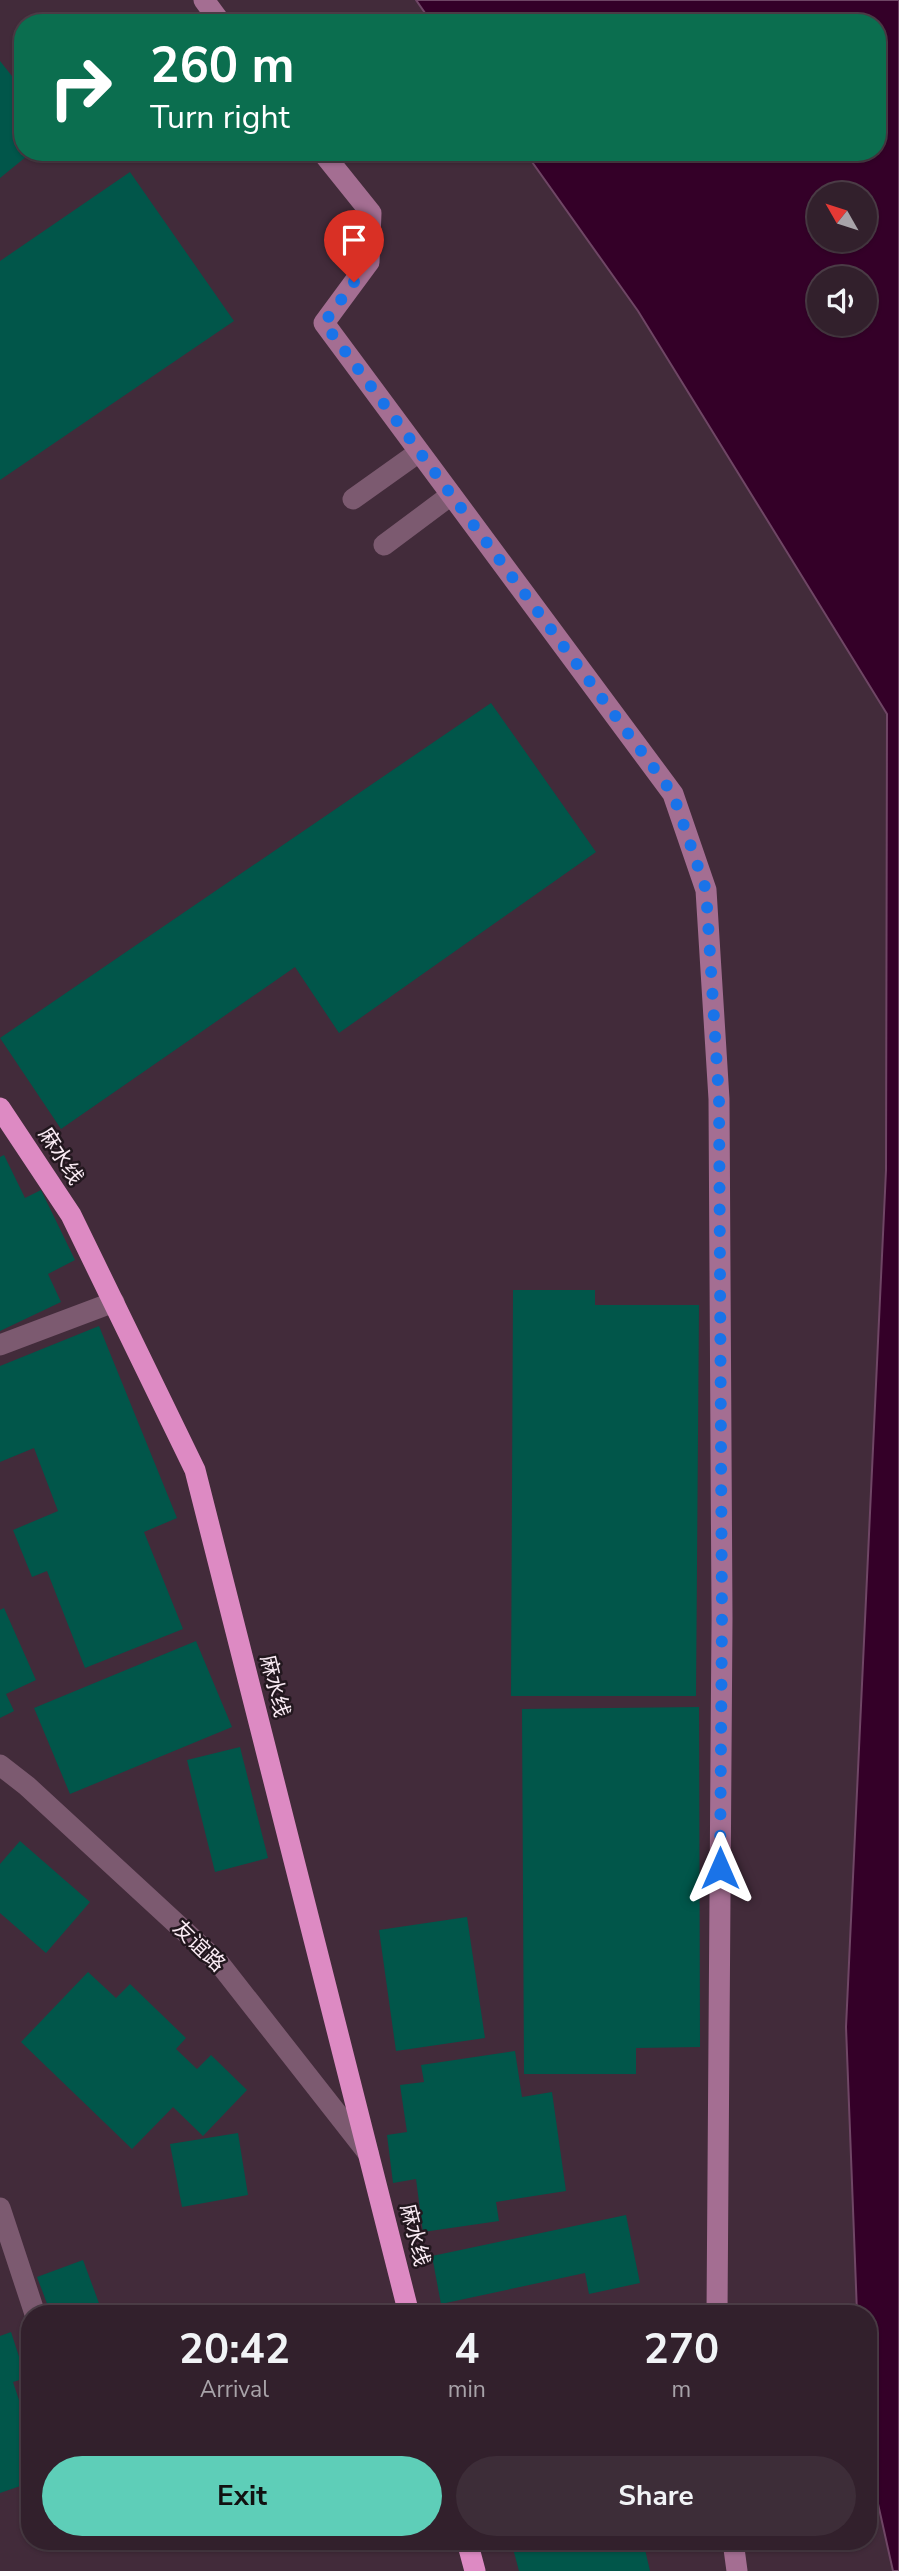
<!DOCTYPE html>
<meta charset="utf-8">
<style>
:root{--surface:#32202c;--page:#3d2d38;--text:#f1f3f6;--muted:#a8a3a9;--line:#4d3e48;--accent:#5eceb8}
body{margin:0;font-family:"Nunito Sans","Noto Sans SC",sans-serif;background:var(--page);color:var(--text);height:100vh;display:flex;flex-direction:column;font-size:26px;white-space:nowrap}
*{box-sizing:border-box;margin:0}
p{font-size:23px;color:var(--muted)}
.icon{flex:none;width:38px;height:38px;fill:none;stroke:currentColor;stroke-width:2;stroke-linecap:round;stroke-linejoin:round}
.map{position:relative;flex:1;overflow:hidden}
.drawer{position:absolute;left:21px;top:2305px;width:856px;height:245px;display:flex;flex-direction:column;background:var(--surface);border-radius:28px;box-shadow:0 2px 5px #0004,0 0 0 2px var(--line)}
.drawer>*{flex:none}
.banner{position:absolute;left:14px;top:14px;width:872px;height:147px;border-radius:28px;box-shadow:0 2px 5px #0004,0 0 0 2px var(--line);background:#0b6e4f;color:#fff;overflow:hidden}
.needle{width:46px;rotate:309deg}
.fabs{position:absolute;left:807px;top:182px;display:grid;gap:14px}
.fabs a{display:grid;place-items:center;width:70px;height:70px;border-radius:50%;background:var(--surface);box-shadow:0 2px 5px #0004,0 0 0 2px var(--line);font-size:35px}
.pin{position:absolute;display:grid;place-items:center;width:60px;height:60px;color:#fff;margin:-72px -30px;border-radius:50% 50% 50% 0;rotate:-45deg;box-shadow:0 0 7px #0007}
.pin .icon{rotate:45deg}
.me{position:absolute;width:77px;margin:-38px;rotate:0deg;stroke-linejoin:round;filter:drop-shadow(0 0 5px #0008)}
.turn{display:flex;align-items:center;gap:24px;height:147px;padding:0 21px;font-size:32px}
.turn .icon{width:91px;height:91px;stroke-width:2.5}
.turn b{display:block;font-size:49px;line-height:60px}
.eta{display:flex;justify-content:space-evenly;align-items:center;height:119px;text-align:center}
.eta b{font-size:42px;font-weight:700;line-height:49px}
.button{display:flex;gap:14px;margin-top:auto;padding:14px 21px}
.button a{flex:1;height:80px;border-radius:42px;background:var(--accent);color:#111;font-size:28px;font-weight:700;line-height:80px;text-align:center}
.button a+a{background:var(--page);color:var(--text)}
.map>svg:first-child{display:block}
</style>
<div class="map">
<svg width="899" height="2571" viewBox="0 0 899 2571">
<rect width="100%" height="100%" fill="#422b3a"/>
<path fill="#340028" stroke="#6f4665" stroke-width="2" fill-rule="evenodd" d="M416 0H899V2571H893L868 2459V2314L857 2313 846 2027 886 1170 887 714 638 311 525 152H877V23H432ZM819 194H864V240H819ZM819 278H864V324H819Z"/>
<g fill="#01564a">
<polygon points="0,61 23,90 23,152 32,152 0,178"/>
<polygon points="130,172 234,321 0,480 0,261"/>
<polygon points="491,703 596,852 339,1033 295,967 61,1129 0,1038"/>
<polygon points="4,1155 25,1198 41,1190 75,1260 48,1274 61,1302 0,1331 0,1157"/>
<polygon points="513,1290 595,1290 595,1305 699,1305 696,1696 511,1696"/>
<polygon points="99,1326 177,1518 144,1532 183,1629 85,1668 47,1571 32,1577 13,1530 58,1511 34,1448 0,1462 0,1366"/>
<polygon points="4,1608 36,1680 6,1694 14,1711 0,1718 0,1610"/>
<polygon points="196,1641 232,1727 70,1794 34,1708"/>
<polygon points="699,1707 700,2047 636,2048 636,2074 524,2074 522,1709"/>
<polygon points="240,1747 268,1858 215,1872 187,1760"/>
<polygon points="20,1841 90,1902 46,1953 0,1913 0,1864"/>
<polygon points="467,1917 485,2038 396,2051 379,1930"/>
<polygon points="88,1972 116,1998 130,1984 186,2038 176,2049 197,2069 211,2055 247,2090 203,2136 173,2107 132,2149 21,2042"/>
<polygon points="515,2051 522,2097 552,2092 566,2191 496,2202 499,2221 423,2232 416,2179 393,2183 387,2135 407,2132 400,2085 424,2082 421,2065"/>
<polygon points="238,2133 248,2195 182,2207 170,2144"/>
<polygon points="626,2215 640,2283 589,2294 585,2273 441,2304 432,2256"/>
<polygon points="83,2260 103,2314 51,2314 37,2277"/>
<polygon points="587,2308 588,2314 565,2314 565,2312"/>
<polygon points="11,2332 26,2378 13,2382 30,2433 30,2460 19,2463 26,2484 0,2493 0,2336"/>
<polygon points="511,2541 643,2541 650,2571 519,2571"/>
</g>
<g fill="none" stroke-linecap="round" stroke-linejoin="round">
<g stroke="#7c5a70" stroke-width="21">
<polyline points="0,1345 114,1302"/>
<polyline points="0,2208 35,2314"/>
</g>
<g stroke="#7c5a70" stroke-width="21">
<polyline points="353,499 419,452"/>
<polyline points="384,545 451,495"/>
<polyline points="0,1765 27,1786 219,1963 368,2153"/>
</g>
<g stroke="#a46e92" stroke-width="21">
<polyline points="204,0 221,23"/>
<polyline points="322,152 371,213 369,262 324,323 673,794 706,890 719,1099 722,1618 717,2314"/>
<polyline points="733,2541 737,2571"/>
</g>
<g stroke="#dd8ac3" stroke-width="21">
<polyline points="0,1108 71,1215 195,1470 409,2314"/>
<polyline points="467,2541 475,2571"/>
</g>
</g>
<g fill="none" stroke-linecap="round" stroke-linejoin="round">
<polyline stroke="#1a73e8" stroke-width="12" stroke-dasharray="0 21.6" points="354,282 324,323 673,794 706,890 719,1099 722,1618 720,1868"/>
</g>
<g text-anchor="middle" stroke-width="5" stroke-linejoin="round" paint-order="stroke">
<g font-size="21" fill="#faebf4" stroke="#22171e">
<text transform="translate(61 1156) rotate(57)" y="7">麻水线</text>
<text transform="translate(275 1686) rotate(76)" y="7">麻水线</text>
<text transform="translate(199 1946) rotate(44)" y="7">友谊路</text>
<text transform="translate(415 2235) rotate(76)" y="7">麻水线</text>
</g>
</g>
</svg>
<div class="fabs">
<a><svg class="needle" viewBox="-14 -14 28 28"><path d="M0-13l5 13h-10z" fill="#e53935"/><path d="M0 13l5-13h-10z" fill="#a8a3a9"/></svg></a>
<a><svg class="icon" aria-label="sound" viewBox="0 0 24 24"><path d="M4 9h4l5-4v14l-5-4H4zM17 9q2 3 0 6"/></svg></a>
</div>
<div class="pin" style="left:354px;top:282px;background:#d93025"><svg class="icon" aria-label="arrive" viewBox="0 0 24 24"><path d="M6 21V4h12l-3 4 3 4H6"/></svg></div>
<svg class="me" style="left:720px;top:1868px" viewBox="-20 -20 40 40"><path d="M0-17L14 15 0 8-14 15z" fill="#1a73e8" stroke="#fff" stroke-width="4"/></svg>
<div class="banner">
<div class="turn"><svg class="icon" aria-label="right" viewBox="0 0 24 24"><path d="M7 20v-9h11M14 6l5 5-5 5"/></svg><div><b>260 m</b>Turn right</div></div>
</div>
<section class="drawer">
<div class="eta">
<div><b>20:42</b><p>Arrival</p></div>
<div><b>4</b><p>min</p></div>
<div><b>270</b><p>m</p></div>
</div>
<div class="button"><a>Exit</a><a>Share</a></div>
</section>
</div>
